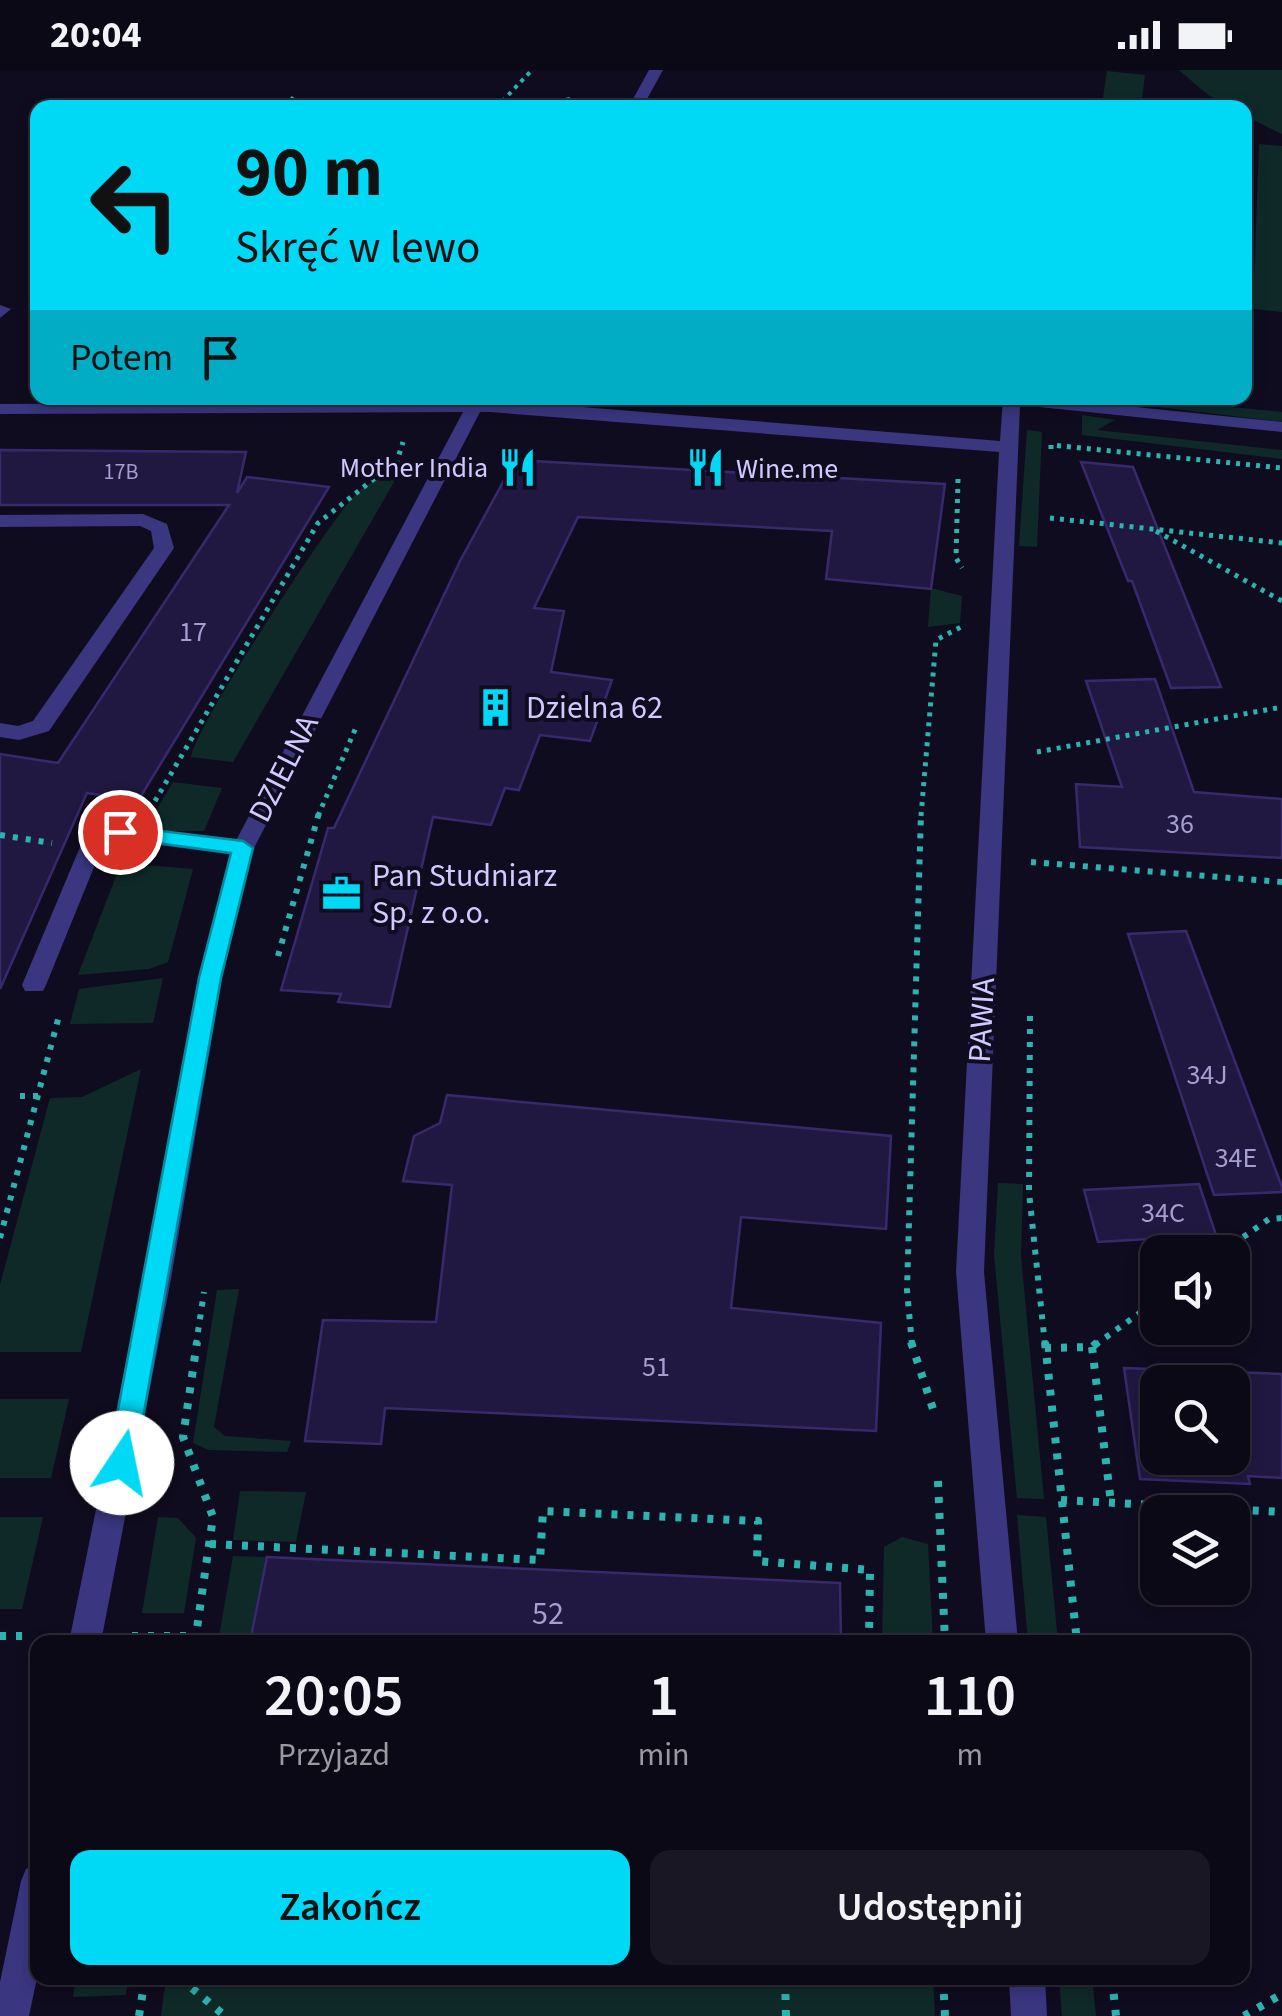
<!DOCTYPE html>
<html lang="pl">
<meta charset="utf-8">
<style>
:root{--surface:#0c0917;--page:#1a1724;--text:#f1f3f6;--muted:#9a9aa1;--line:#2c2a36;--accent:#00d9f5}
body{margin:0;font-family:"Source Sans 3",sans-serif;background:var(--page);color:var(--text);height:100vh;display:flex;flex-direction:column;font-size:38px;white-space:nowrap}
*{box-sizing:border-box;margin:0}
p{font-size:32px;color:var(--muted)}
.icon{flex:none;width:55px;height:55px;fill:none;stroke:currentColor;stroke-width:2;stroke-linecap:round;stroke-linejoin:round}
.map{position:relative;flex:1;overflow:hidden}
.side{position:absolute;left:30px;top:1565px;width:1220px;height:350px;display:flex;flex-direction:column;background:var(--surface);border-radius:20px;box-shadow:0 5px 15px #0003,0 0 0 2px var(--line)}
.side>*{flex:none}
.banner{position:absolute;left:30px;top:30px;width:1222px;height:305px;border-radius:20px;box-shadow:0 5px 15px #0003,0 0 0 2px var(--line);background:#00d9f5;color:#111;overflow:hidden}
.controls{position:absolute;left:1140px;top:1165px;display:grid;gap:20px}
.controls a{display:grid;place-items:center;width:110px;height:110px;border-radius:20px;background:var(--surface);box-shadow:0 5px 15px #0003,0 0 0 2px var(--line);font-size:50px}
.pin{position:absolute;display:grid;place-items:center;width:85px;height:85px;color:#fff;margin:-42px;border:5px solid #fff;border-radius:50%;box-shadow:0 2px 10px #0007}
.me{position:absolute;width:110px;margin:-55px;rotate:11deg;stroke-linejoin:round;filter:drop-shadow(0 0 8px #0008)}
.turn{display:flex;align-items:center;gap:35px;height:210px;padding:0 40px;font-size:45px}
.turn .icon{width:130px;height:130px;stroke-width:2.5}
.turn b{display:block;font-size:70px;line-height:85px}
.then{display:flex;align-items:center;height:95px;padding:0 40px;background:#0003;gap:20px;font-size:38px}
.eta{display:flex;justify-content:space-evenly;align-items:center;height:170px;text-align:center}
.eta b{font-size:60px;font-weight:600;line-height:70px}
.cta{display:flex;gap:20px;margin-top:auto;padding:20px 40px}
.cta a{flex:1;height:115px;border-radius:20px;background:var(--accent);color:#111;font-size:40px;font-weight:600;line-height:115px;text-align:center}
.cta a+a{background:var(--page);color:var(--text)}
.status{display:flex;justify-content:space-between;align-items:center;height:70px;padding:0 50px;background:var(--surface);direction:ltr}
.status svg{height:28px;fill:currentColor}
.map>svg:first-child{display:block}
</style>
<div class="status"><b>20:04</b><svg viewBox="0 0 49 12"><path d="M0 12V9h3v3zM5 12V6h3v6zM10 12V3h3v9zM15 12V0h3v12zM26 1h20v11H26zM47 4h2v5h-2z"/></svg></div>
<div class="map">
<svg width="1282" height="1946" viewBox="0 0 1282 1946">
<rect width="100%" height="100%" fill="#100c1f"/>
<g fill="#0f2929">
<path d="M1179 0H1282V64L1245 46V38C1218 38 1199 17 1179 0Z"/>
<polygon points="1107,1 1145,5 1141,37 1102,34"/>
<polygon points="1259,74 1282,76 1282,242 1253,239"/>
<polygon points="1085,328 1141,328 1282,342 1282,352"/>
<polygon points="1082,345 1115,350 1097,360 1282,380 1282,389 1082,365"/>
<polygon points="1027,360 1042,362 1037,477 1019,476"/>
<path d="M398 405 233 692 191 687C192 663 332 446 357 423 368 414 383 402 398 405Z"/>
<polygon points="931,518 962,526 960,553 928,557"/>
<polygon points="173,712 222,718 204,761 154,761 148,754"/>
<polygon points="133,794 193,799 168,892 149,899 78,905 118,801"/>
<polygon points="163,908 153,953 70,954 79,919"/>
<polygon points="141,999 81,1282 0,1282 0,1215 50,1028 82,1027"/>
<polygon points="998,1113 1023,1114 1021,1187 1044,1429 1017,1428 994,1185"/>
<polygon points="239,1219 214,1357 225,1366 291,1371 287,1382 209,1380 193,1373 217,1220"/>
<polygon points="0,1329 69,1329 51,1408 0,1408"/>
<polygon points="240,1421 306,1422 296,1472 233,1470"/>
<polygon points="1017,1445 1046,1447 1058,1572 1028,1572"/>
<polygon points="0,1447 43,1447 22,1539 0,1539"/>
<polygon points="158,1447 178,1448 196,1468 184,1543 142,1543"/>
<polygon points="902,1467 928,1474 933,1572 882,1572 884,1477"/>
<polygon points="233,1486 267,1487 250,1572 218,1572"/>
<polygon points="76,1908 128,1908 126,1925 73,1927"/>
<polygon points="166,1908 933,1908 935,1946 161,1946"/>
<polygon points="1059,1908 1092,1908 1096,1946 1062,1946"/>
</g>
<g fill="#211841" stroke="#38296d" stroke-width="2.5" fill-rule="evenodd">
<polygon points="0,380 246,382 237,423 247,407 329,417 138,731 87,723 0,919 0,684 58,693 229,435 0,435"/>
<polygon points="515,390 945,414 931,519 826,509 832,461 578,447 534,538 564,541 551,602 612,610 590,671 540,665 519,720 505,718 491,755 433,747 390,937 338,932 341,924 281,920 328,758 334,758 460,491"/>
<polygon points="1081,392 1133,397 1221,617 1171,618 1132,511 1128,511"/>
<polygon points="1155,609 1194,722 1282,729 1282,788 1080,777 1076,714 1122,717 1086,611"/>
<polygon points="1186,861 1282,1117 1282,1122 1214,1125 1128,864"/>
<polygon points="447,1025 891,1066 886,1159 741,1147 731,1238 881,1253 876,1361 385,1338 381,1374 305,1371 323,1250 436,1252 452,1115 403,1111 414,1066 440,1053"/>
<polygon points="1199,1114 1216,1165 1098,1172 1084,1120"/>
<path d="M1124 1298 1282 1304V1408L1248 1406 1250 1414 1140 1409ZM1158 1312H1232V1388H1158Z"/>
<polygon points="267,1487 840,1513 841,1572 250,1572"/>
</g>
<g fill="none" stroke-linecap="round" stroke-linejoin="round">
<g stroke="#2bb3ad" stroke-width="4" stroke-dasharray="4 5" stroke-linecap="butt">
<polyline points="286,38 294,26"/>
<polyline points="496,38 532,0"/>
<polyline points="522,38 575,28"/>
<polyline points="898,328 937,329"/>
</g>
<g stroke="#2bb3ad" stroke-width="5" stroke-dasharray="4 6" stroke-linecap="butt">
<polyline points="898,328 966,330"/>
<polyline points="1051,379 1051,375 1282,398"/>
<polyline points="396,394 403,372"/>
<polyline points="958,409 956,488 962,498"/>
<polyline points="1050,448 1282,473"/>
<polyline points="1156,461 1282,531"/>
<polyline points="1037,682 1282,637"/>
<polyline points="155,731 318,453 393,394"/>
<polyline points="318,746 357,655"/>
<polyline points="921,746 936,570 961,557"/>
</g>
<g stroke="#2bb3ad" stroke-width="6" stroke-dasharray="5 8" stroke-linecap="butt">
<polyline points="0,765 52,773"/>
<polyline points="1031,792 1282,812"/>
<polyline points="278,886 319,743"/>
<polyline points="1030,946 1029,1122 1045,1275"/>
<polyline points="20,1026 38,1026"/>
<polyline points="0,1168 60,942"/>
<polyline points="1222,1182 1269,1149 1282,1148"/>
<polyline points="196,1275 204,1222"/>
<polyline points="912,1275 907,1220 921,743"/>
<polyline points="1095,1275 1158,1230"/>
</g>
<g stroke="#2bb3ad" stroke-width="8" stroke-dasharray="6 10" stroke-linecap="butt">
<polyline points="911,1272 933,1339"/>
<polyline points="1045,1272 1077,1572"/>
<polyline points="1092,1277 1111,1433"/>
<polyline points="1045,1278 1092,1277 1098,1272"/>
<polyline points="938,1411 945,1572"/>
<polyline points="1061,1430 1282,1442"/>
<polyline points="210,1474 540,1490 543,1441 758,1451 757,1491 870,1500 869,1572"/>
<polyline points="0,1566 22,1566"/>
<polyline points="132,1566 196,1566"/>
<polyline points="195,1572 213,1447 183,1367 197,1272"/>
<polyline points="180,1908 225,1946"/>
<polyline points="785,1908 786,1946"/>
<polyline points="943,1908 945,1946"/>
<polyline points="1112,1908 1116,1946"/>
<polyline points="139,1946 145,1908"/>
<polyline points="1244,1946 1282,1924"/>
</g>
<g fill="#3a3680" fill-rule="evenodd">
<polygon points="0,235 11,239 0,248"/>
<polygon points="143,444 167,454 174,478 49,661 19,670 0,667 0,653 18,656 33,651 154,478 151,461 140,456 0,457 0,445"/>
<polygon points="120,756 243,770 254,778 243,786 120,770 103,775 46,915 43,921 25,921 22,915 83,770 86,765"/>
</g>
<g fill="#3a3680" fill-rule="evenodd">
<polygon points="649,0 663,0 642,38 628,38"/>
<polygon points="471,328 1000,371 1003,328 1048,328 1282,352 1282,362 1020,335 984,1202 1018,1572 986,1572 956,1202 999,382 490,342 480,342 254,778 222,908 171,1209 101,1572 69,1572 143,1209 198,908 232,778 463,342 0,344 0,334 468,332"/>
<polygon points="38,1794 38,1903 29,1946 0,1946 0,1912 21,1811 26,1799"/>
<polygon points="1009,1908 1045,1908 1047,1946 1011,1946"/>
</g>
</g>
<polygon fill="#00d9f5" stroke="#008d9f" stroke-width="2.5" points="120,756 243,771 253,778 221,908 135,1393 131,1401 112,1401 108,1393 199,908 231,783 113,767 110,762"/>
<defs>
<symbol id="restaurant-bare" viewBox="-9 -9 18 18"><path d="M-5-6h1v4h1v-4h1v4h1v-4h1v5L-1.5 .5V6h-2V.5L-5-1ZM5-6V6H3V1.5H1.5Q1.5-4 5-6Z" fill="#00d9f5" stroke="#100c1f" stroke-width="2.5" paint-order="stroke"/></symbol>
<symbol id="building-bare" viewBox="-9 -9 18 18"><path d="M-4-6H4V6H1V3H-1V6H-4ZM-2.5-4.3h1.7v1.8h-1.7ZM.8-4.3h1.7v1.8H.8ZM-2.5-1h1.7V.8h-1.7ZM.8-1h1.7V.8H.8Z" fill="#00d9f5" stroke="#100c1f" stroke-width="2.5" paint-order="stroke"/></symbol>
<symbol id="office-bare" viewBox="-9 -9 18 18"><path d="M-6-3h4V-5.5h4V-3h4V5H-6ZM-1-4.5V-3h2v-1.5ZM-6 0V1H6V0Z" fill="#00d9f5" stroke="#100c1f" stroke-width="2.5" paint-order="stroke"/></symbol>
</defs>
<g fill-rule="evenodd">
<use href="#restaurant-bare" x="490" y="370" width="55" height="55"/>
<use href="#restaurant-bare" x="678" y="370" width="55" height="55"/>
<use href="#building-bare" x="468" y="610" width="55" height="55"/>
<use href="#office-bare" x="314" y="796" width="55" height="55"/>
</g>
<g text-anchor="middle" stroke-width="8" stroke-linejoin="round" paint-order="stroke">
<g font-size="22" fill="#a59ed0">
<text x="121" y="409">17B</text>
</g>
<g font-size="28" fill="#d1caff" stroke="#100c1f" text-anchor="end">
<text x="488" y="407">Mother India</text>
<text x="736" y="408" text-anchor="start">Wine.me</text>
</g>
<g font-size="28" fill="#a59ed0">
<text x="193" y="571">17</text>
<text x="1180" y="763">36</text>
<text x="1207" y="1014">34J</text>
<text x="1236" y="1097">34E</text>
<text x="1163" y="1152">34C</text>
<text x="656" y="1306">51</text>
</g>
<g font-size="32" fill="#d1caff" stroke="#100c1f" text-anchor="start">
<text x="526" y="648">Dzielna 62</text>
<text x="372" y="816">Pan Studniarz<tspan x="372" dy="37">Sp. z o.o.</tspan></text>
</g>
<g font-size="32" fill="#d1caff" stroke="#100c1f">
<text transform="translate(283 698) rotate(-63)" y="11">DZIELNA</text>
<text transform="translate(981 950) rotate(-87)" y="11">PAWIA</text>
</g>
<g font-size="32" fill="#a59ed0">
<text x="548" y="1554">52</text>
</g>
</g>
</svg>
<div class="controls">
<a><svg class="icon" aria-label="sound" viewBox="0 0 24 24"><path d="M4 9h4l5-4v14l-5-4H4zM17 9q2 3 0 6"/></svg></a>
<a><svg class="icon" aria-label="search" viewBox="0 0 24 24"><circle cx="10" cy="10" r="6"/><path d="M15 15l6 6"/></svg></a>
<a><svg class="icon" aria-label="layers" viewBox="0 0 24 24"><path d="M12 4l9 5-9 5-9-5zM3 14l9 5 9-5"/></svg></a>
</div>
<div class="pin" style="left:120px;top:762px;background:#d93025"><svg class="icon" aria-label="arrive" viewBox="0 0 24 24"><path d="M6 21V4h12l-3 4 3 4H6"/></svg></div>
<svg class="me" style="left:122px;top:1393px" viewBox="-20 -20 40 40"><circle r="19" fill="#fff"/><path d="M0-13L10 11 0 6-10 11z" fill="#00d9f5"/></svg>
<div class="banner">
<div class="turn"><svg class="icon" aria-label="left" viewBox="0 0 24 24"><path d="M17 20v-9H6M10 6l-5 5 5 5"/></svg><div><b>90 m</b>Skręć w lewo</div></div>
<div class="then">Potem<svg class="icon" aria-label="arrive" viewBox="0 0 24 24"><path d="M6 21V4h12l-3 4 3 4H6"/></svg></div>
</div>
<section class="side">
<div class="eta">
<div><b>20:05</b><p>Przyjazd</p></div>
<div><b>1</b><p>min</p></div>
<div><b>110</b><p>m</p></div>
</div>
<div class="cta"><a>Zakończ</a><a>Udostępnij</a></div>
</section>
</div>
